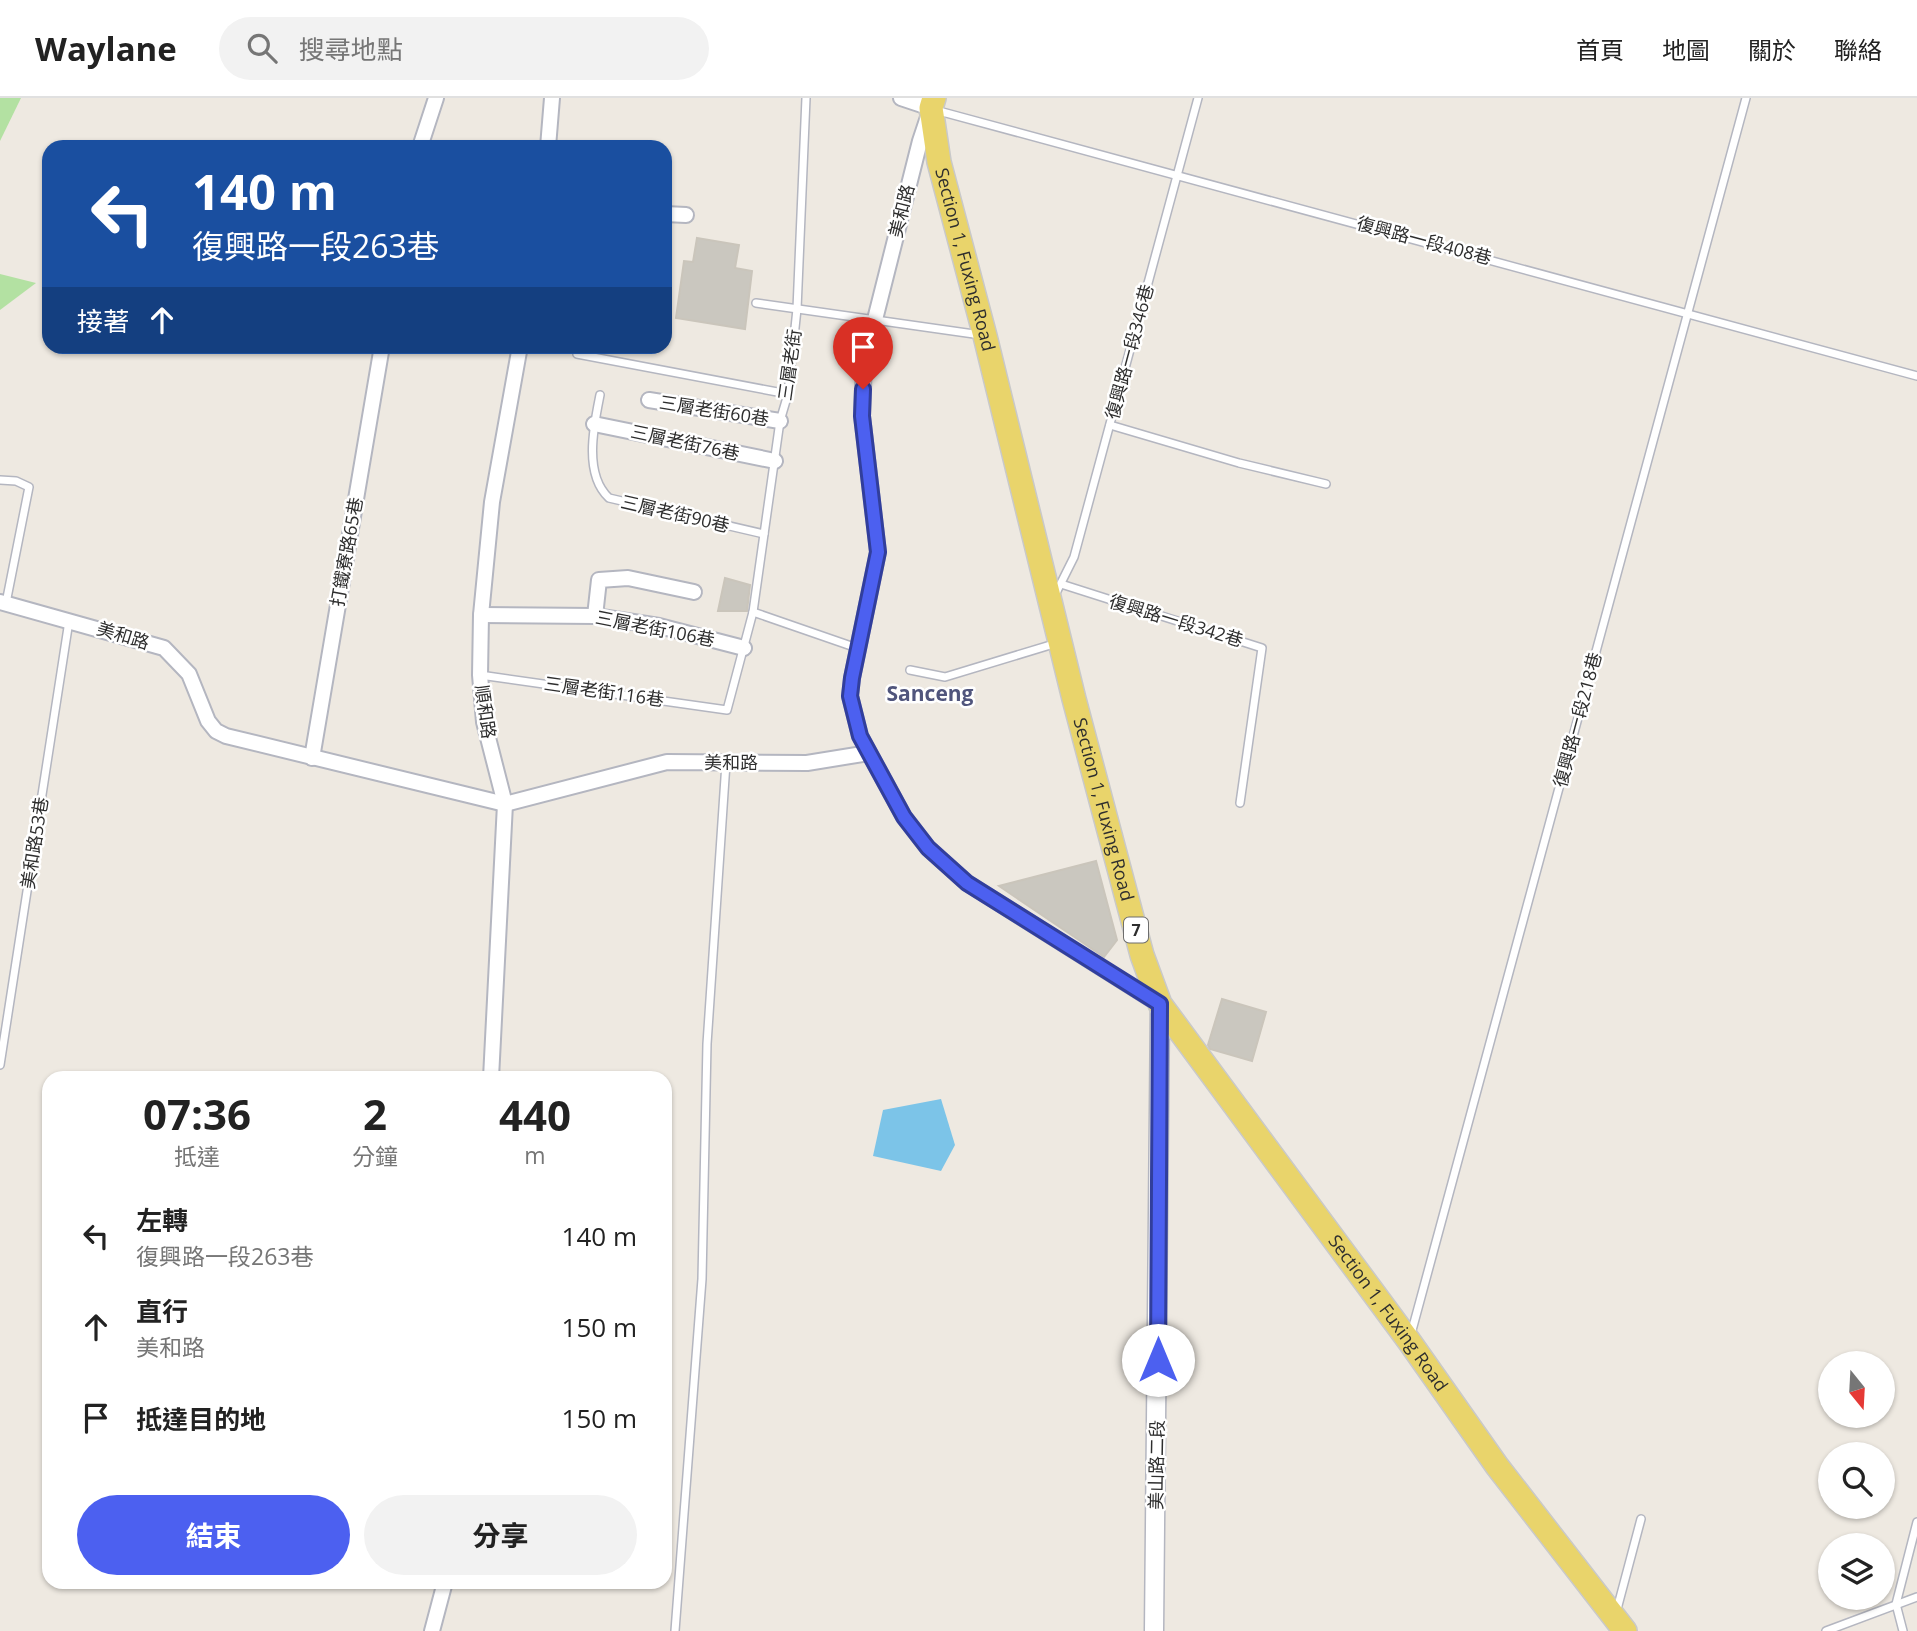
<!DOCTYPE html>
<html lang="zh-TW">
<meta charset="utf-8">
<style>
:root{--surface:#fff;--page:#f2f2f2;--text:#222;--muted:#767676;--line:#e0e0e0;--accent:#4c60f0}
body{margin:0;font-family:"Open Sans","Noto Sans TC",sans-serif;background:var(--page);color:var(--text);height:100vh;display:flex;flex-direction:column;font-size:26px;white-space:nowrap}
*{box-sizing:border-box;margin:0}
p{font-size:23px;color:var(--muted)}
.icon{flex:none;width:38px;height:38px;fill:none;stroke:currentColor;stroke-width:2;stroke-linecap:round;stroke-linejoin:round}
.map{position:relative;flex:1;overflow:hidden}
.sheet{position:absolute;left:42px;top:973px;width:630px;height:518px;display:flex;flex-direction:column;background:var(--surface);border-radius:21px;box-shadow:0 2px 5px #0004}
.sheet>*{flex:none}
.hud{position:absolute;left:42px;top:42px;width:630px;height:214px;border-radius:21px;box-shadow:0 2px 5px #0004;background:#1a4fa0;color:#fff;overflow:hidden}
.needle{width:46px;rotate:162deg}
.fabs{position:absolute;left:1818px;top:1253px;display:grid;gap:14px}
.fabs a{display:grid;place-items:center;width:77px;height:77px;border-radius:50%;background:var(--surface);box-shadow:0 2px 5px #0004;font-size:35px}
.pin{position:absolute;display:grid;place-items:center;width:60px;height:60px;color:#fff;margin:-72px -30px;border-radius:50% 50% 50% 0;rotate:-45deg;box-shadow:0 0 7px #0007}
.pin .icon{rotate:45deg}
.me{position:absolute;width:77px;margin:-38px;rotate:0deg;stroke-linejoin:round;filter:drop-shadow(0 0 5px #0008)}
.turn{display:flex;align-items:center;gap:24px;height:147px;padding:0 35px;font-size:32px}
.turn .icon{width:91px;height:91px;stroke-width:2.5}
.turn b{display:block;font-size:49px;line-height:60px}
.then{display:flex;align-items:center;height:66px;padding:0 35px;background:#0003;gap:14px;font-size:26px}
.eta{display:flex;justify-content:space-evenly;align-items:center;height:119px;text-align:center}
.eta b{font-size:42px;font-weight:700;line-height:49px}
.cta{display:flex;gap:14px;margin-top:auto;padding:14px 35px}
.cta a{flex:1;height:80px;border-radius:42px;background:var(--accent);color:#fff;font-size:28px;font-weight:700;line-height:80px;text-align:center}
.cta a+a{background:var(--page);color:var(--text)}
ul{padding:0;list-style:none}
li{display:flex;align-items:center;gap:21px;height:91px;padding:0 35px}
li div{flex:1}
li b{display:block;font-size:26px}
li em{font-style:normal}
header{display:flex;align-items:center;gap:42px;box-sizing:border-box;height:98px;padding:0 35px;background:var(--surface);border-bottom:2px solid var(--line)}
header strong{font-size:33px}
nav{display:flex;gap:38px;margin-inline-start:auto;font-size:24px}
.search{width:490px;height:63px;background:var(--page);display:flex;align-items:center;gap:18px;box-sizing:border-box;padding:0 24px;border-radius:38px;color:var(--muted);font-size:26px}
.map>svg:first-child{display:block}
</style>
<header>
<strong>Waylane</strong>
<div class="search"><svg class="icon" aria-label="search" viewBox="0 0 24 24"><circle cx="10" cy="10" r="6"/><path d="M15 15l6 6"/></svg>搜尋地點</div>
<nav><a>首頁</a><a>地圖</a><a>關於</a><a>聯絡</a></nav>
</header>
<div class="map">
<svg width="1917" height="1533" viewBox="0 0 1917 1533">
<rect width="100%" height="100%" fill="#eee9e1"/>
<g fill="#b3e1a2">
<polygon points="0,0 21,0 0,43"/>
<polygon points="0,176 36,185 0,212"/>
</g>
<polygon fill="#7cc4e8" points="941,1001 955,1047 941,1073 873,1058 883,1012"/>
<g fill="#cac7bf" stroke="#cac5bb" stroke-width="2">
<polygon points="697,140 739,147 735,170 752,173 745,231 676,220 684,163 693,164"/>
<polygon points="725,480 750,487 747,513 718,513"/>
<polygon points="1096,763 1117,842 1104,859 999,788"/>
<polygon points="1222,901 1266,914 1252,963 1210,951 1208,947"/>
</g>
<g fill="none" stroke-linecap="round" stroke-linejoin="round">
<defs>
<g id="service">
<polyline points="935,12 1917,278"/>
<polyline points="756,205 981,237"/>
<polyline points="577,256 788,296"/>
<path d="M600 297C594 327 583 376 609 400L764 436"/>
<polyline points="1110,327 1239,365 1326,386"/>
<polyline points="0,382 16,383 29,389 6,505"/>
<polyline points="1061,486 1262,550 1240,705"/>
<polyline points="1055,497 1074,459 1198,0"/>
<polyline points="753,514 857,550"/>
<polyline points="910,572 945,579 1057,545"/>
<polyline points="480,577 727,612 753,514 780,323 788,296 797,211 806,0"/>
<polyline points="0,967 69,523"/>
<polyline points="1411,1236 1746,0"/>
<polyline points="1616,1515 1641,1421"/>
<polyline points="675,1533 702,1181 707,946 726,665"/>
<polyline points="1826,1533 1917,1499"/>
<polyline points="1903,1533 1896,1506 1917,1424"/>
</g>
<g id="minor">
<polyline points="901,0 931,10 920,43 864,265 862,318 878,454 852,580 850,598 860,638 904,719 928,750 967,785 1159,906"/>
<polyline points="420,49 436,0"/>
<polyline points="548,49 552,0"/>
<polyline points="665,116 686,117"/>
<polyline points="649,302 780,323"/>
<polyline points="594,326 775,363"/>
<polyline points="0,504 164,550 189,576 208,623 216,633 226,638 505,706 667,664 807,665 869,655"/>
<polyline points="481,517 595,518 659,528 744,550"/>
<polyline points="595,518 599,482 628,480 694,494"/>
<polyline points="312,660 382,248"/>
<polyline points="491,980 505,706 484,624 480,577 481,517 492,404 520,248"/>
<polyline points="432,1533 445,1484"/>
</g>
<polyline id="tertiary" points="1154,1533 1160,906"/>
<g id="primary">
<path id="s1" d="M934 0 931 10 939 64 985 238 1074 601 1142 857 1160 906 1409 1243 1497 1368 1625 1533"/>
</g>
</defs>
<use href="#service" stroke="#b4b6c0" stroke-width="10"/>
<use href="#minor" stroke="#b4b6c0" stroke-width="18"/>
<use href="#tertiary" stroke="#b4b6c0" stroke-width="21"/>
<use href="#primary" stroke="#c9c9c9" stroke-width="26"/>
<use href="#service" stroke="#fff" stroke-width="7"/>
<use href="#minor" stroke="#fff" stroke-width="14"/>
<use href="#tertiary" stroke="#fff" stroke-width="18"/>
<use href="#primary" stroke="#e9d46b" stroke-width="23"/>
</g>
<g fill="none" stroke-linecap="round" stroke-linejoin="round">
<defs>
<polyline id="route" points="863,291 862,318 878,454 852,580 850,598 860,638 904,719 928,750 967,785 1160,906 1158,1262"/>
</defs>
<use href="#route" stroke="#313e9c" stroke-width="18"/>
<use href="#route" stroke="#4c60f0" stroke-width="12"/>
</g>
<g text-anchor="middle" stroke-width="5" stroke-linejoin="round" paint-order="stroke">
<rect fill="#fff" stroke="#6d6d6d" stroke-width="2" x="1124" y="819.5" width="24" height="25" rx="5"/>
<g font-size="16" font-weight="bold" fill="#2e2e2e">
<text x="1136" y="838">7</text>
</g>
<g font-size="18" fill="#2e2e2e" stroke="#fff">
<text transform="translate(902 113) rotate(-76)" y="6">美和路</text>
<text transform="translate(1424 143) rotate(15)" y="6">復興路一段408巷</text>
<text dy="6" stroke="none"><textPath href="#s1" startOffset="166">Section 1, Fuxing Road</textPath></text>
<text transform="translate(1130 254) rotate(-75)" y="6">復興路一段346巷</text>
<text transform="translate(790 267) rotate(-82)" y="6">三層老街</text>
<text transform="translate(714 313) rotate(9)" y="6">三層老街60巷</text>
<text transform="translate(685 345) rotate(12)" y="6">三層老街76巷</text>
<text transform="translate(675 416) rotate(13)" y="6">三層老街90巷</text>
<text transform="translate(347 454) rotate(-80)" y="6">打鐵寮路65巷</text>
<text transform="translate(1176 523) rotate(17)" y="6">復興路一段342巷</text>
<text transform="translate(655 531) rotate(11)" y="6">三層老街106巷</text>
<text transform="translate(123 538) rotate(17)" y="6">美和路</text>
<text transform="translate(604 594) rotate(8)" y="6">三層老街116巷</text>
<text transform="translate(485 614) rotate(82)" y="6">順和路</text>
<text transform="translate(1578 622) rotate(-75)" y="6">復興路一段218巷</text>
<text x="731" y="671">美和路</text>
<text dy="6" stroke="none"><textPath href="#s1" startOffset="733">Section 1, Fuxing Road</textPath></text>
<text transform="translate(35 745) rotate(-81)" y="6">美和路53巷</text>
<text dy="6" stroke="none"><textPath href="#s1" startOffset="1320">Section 1, Fuxing Road</textPath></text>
<text transform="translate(1157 1367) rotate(-89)" y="6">美山路二段</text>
</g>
<g font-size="21" font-weight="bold" fill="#50557c" stroke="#fff">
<text x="930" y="603">Sanceng</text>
</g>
</g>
</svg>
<div class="fabs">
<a><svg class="needle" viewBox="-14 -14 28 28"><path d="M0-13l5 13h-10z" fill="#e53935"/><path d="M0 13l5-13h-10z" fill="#767676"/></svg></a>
<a><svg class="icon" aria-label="search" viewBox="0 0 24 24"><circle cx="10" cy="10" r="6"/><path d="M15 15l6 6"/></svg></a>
<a><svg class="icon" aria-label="layers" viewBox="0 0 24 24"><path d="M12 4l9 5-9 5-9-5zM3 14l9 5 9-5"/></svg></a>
</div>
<div class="pin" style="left:863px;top:291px;background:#d93025"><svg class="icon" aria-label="arrive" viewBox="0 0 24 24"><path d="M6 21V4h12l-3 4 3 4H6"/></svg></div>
<svg class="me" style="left:1158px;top:1262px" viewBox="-20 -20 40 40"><circle r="19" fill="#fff"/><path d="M0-13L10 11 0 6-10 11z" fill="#4c60f0"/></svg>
<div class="hud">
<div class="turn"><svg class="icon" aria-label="left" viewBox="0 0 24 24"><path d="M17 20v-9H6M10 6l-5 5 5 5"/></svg><div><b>140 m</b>復興路一段263巷</div></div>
<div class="then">接著<svg class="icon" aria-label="ahead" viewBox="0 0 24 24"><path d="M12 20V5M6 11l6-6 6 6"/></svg></div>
</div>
<section class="sheet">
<div class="eta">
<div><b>07:36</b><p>抵達</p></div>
<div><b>2</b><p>分鐘</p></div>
<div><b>440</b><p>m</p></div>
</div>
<ul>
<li><svg class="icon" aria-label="left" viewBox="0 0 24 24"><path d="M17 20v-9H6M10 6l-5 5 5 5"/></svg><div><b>左轉</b><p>復興路一段263巷</p></div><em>140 m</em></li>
<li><svg class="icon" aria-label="ahead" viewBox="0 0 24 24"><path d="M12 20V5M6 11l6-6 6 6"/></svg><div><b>直行</b><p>美和路</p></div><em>150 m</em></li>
<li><svg class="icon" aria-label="arrive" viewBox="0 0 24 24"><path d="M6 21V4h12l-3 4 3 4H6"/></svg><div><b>抵達目的地</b></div><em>150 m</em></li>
</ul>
<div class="cta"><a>結束</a><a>分享</a></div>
</section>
</div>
